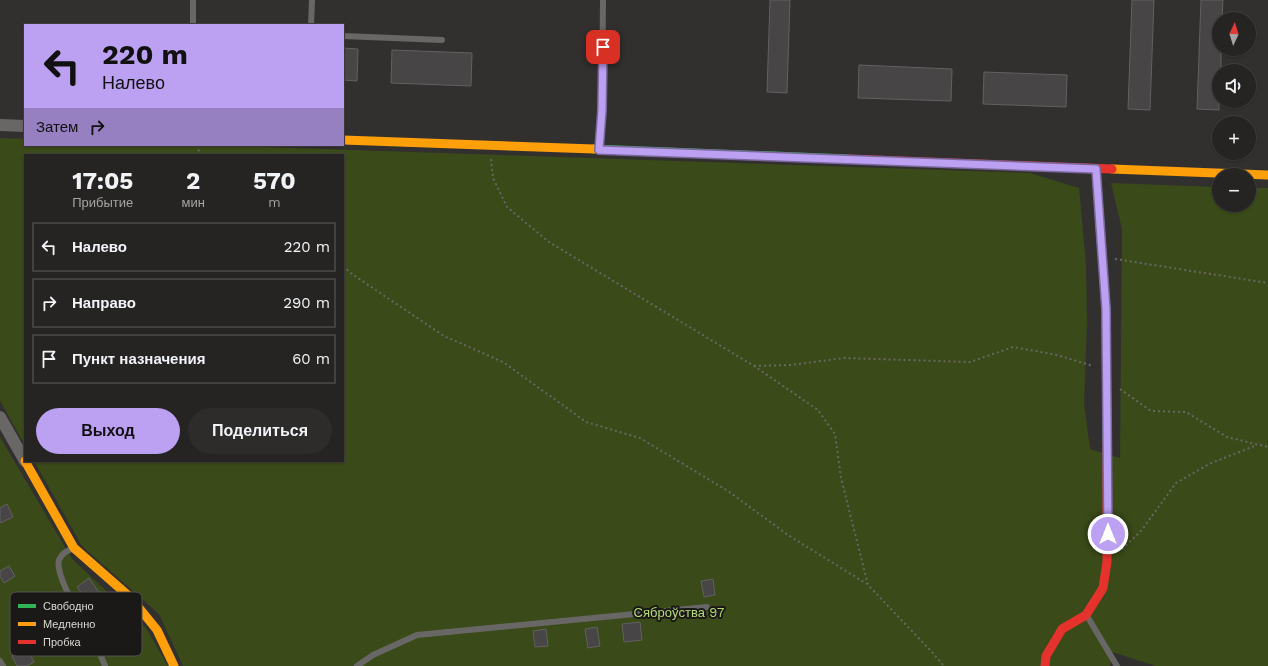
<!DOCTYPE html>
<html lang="ru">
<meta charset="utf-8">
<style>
:root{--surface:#262422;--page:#2e2c2a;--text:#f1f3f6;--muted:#a4a4a5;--line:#424140;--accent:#bca0f2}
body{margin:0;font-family:"Work Sans",sans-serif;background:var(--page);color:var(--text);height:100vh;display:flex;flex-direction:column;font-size:15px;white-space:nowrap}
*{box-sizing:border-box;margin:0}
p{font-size:13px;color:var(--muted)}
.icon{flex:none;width:22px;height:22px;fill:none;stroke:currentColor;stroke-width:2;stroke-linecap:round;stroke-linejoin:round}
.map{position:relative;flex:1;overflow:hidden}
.side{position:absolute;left:24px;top:154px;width:320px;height:308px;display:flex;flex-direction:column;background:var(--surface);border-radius:0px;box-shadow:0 1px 3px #0004,0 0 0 1px var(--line)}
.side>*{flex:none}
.hud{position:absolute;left:24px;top:24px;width:320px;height:122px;border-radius:0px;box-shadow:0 1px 3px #0004,0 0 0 1px var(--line);background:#bca0f2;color:#111;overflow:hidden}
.needle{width:26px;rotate:4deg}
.controls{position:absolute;left:1212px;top:12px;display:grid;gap:8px}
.controls a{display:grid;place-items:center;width:44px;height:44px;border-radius:50%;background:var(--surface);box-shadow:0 1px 3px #0004,0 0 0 1px var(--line);font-size:20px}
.pin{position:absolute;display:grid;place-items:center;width:34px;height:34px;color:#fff;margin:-17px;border-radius:8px;box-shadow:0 2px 6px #0006}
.me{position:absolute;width:44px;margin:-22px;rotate:0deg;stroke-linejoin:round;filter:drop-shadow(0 0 3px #0008)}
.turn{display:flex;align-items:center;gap:14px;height:84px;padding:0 12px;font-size:18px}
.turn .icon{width:52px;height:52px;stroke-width:2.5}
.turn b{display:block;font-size:28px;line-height:34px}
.then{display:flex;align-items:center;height:38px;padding:0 12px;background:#0003;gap:8px;font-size:15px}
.eta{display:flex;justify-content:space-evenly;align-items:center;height:68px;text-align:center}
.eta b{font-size:24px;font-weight:700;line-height:28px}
.action{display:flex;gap:8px;margin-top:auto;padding:8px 12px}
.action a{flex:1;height:46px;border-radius:24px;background:var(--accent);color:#111;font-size:16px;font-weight:700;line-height:46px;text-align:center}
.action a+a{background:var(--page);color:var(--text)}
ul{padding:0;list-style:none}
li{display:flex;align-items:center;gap:12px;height:50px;margin:0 8px 6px;padding:0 4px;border:2px solid var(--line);border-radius:0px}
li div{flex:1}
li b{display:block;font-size:15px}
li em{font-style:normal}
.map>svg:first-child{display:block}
</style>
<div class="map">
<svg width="1268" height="666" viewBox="0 0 1268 666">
<rect width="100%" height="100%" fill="#32302e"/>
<g fill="#3a4a18">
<polygon points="0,138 25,139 25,145 205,145 1030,173 1079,188 1086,265 1087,323 1084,403 1090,449 1120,458 1122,229 1111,183 1219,187 1219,205 1249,205 1249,188 1268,188 1268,666 1156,666 1112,652 1110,666 183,666 159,614 82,546 34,461 343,461 343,155 25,155 25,445 0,401"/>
<polygon points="0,437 72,559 146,628 168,666 0,666"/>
</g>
<g fill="#474545" stroke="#626161">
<polygon points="770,0 790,0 787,93 767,92"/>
<polygon points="1132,0 1154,0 1150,110 1128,109"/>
<polygon points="1201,0 1223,0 1222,19 1219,19 1219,49 1221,49 1221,71 1219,71 1219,110 1197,109"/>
<polygon points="343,48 358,49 357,81 343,80"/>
<polygon points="392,50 472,53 471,86 391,83"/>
<polygon points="859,65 952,69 951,101 858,98"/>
<polygon points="984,72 1067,75 1066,107 983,104"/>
<polygon points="7,504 13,517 0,523 0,508"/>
<polygon points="9,566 15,576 4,583 0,576 0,571"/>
<polygon points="89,578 104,600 106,599 113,615 93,625 85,609 91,606 77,587"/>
<polygon points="713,579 715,595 704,597 701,581"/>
<polygon points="640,622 642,640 624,642 622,624"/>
<polygon points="597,627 600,646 588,648 585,629"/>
<polygon points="546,629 548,646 535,647 533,631"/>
<polygon points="27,648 34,662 27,666 17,666 12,656"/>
</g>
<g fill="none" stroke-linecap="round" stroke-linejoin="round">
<g stroke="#686765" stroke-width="2" stroke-dasharray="2 3" stroke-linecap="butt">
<polyline points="196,145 201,155"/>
<polyline points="491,159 493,178 507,207 549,242 754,366 818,410 835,434 841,478 868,585 931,651 944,666"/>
<polyline points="1115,259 1268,283"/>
<polyline points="343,266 352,274 444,336 503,362 586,422 640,438 728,491 788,535 867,584"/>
<polyline points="754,366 791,365 844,358 970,362 1013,347 1057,355 1093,366"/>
<polyline points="1120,389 1151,411 1186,412 1227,437 1268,447"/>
<polyline points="1122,549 1141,531 1176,483 1209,464 1257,445"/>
</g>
<g stroke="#696766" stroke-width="6">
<polyline points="193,0 193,25"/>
<polyline points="311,25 312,0"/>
<polyline points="343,36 442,40"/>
<polyline points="599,148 602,110 603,0"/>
<path d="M73 548C67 551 62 553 59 560 54 577 87 626 95 643 99 651 102 658 105 666"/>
<polyline points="1087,616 1117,666"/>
<polyline points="0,661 3,666"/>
<polyline points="357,666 373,655 417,635 707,607"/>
</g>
<g stroke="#696766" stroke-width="12">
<polyline points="0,125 25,126"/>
<polyline points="0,417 25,461"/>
</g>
<g stroke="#30b455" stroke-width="9">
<polyline points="594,149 849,159"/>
<polyline points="1096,169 1106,309 1107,442"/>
</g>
<g stroke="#ff9f0a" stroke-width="9">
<polyline points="343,140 594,149"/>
<polyline points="1112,169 1268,175"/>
<polyline points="25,461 74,548 131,598 157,630 174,666"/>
</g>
<g stroke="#e5322d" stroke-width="9">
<polyline points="849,159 1112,169"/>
<polyline points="1045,666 1046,656 1062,629 1086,615 1103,588 1107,562 1107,442"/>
</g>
</g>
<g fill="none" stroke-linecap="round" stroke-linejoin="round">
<defs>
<polyline id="route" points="603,47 602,110 599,150 1096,169 1106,309 1108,534"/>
</defs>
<use href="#route" stroke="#7a689d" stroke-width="10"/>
<use href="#route" stroke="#bca0f2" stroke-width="7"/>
</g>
<g text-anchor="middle" stroke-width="4" stroke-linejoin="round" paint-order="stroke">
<g font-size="13" fill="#b4dc70" stroke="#1b1917">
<text x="679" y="617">Сяброўства 97</text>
</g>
</g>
<rect x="10" y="592" width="132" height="64" rx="6" fill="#1b1917" stroke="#555250" stroke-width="1"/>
<rect x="18" y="604" width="18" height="4" fill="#30b455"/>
<rect x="18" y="622" width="18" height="4" fill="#ff9f0a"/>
<rect x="18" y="640" width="18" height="4" fill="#e5322d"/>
<g font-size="11" fill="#dbd8d5">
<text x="43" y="610">Свободно</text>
<text x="43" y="628">Медленно</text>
<text x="43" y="646">Пробка</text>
</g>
</svg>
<div class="controls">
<a><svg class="needle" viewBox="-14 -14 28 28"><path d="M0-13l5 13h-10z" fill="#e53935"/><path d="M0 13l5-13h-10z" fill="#a4a4a5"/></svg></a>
<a><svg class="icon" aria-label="sound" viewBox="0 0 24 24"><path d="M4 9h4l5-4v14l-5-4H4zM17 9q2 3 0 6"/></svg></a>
<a>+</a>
<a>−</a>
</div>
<div class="pin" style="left:603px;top:47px;background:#d93025"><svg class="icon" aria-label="arrive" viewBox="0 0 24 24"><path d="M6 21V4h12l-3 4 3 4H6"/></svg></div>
<svg class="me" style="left:1108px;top:534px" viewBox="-20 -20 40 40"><circle r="17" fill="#bca0f2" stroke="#fff" stroke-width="3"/><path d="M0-11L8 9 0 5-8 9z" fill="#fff"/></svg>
<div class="hud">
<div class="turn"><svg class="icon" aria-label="left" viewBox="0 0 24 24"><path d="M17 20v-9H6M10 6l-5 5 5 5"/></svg><div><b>220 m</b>Налево</div></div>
<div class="then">Затем<svg class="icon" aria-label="right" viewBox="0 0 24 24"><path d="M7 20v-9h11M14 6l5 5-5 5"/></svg></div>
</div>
<section class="side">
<div class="eta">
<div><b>17:05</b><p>Прибытие</p></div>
<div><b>2</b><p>мин</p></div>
<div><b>570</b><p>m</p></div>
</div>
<ul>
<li><svg class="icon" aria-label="left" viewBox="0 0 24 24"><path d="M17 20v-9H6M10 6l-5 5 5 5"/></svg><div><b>Налево</b></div><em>220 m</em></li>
<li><svg class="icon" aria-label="right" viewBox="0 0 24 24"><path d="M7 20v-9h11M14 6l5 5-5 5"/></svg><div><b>Направо</b></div><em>290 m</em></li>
<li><svg class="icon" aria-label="arrive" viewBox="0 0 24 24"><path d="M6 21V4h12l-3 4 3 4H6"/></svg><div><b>Пункт назначения</b></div><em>60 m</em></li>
</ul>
<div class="action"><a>Выход</a><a>Поделиться</a></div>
</section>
</div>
